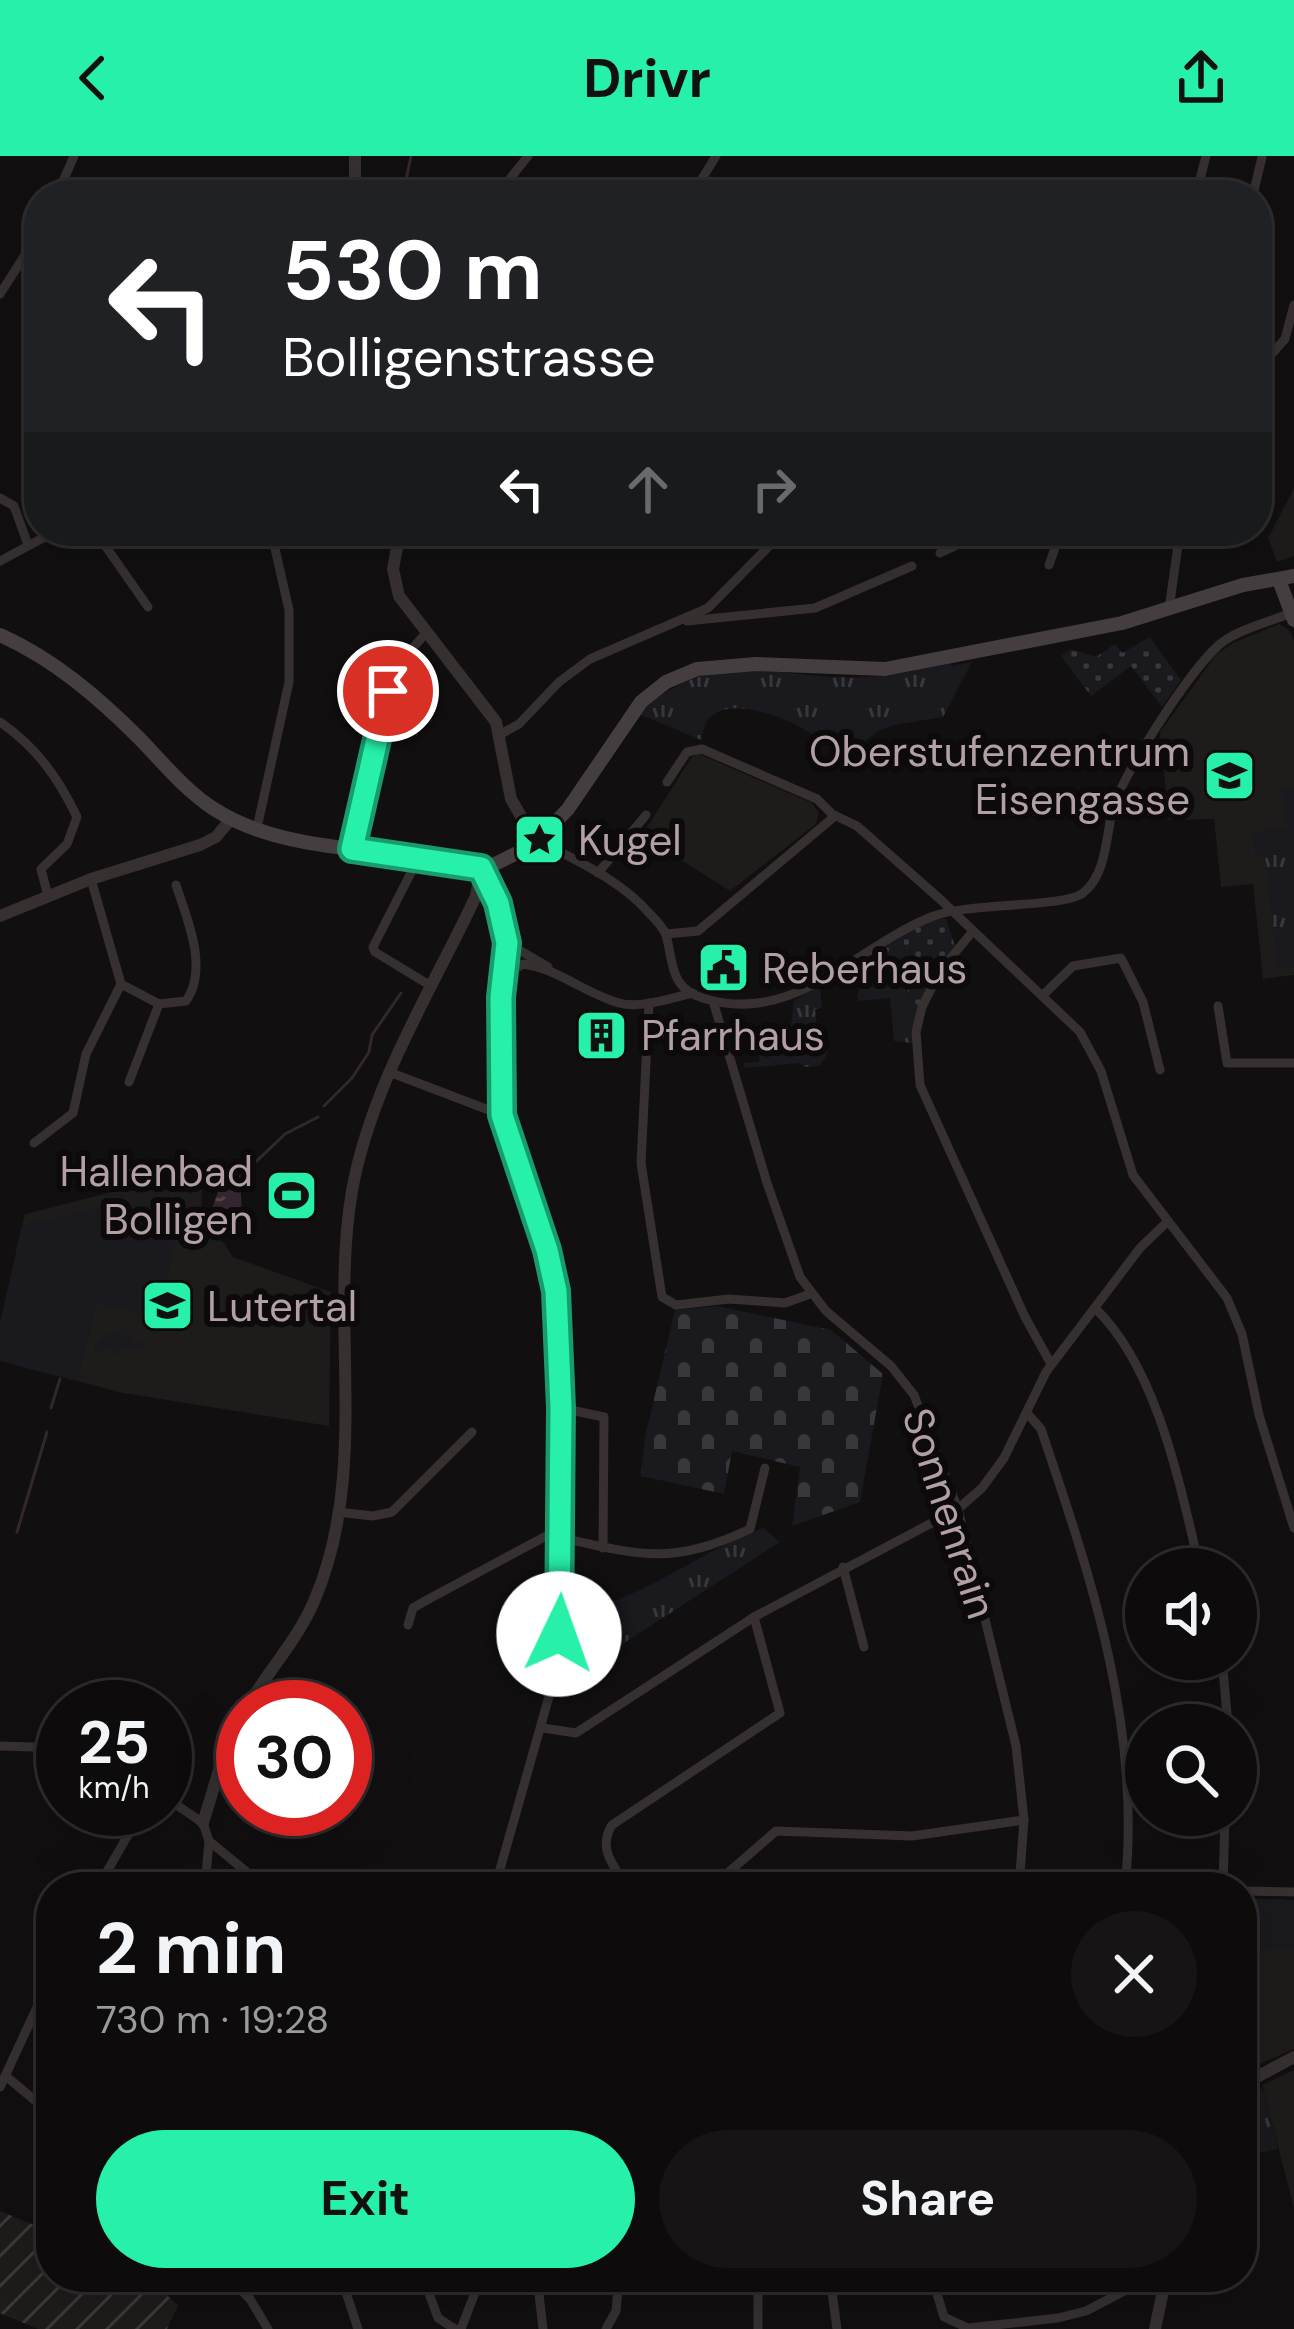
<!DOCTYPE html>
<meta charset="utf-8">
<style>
:root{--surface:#0d0b0b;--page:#161414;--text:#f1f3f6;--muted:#9a9b9d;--line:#2d2b2c;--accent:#27f0a8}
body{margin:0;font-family:"DM Sans",sans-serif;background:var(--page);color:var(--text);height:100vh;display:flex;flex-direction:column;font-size:45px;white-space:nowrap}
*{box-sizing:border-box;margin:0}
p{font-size:39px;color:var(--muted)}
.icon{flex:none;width:66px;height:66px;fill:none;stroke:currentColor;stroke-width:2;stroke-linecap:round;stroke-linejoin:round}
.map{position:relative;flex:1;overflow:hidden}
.details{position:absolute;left:36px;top:1716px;width:1221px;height:420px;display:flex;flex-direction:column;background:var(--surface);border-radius:48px;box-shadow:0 12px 48px #0002,0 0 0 3px var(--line)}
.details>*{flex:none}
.guide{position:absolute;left:24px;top:24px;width:1248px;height:366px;border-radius:48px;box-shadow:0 12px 48px #0002,0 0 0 3px var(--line);background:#202124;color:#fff;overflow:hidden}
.tools{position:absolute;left:1125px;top:1392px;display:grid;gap:24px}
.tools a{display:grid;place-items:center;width:132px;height:132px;border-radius:50%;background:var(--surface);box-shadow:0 12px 48px #0002,0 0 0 3px var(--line);font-size:60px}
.speed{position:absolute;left:36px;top:1524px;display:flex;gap:24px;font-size:60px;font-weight:700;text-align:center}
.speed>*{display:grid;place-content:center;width:156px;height:156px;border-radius:50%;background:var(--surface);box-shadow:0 12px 48px #0002,0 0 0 3px var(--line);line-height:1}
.speed small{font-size:30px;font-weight:400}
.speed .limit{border:18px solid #d22;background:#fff;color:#111}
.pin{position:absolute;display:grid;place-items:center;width:102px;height:102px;color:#fff;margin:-51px;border:6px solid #fff;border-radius:50%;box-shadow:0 3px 12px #0007}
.me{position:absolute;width:132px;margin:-66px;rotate:3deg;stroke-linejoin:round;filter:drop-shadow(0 0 9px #0008)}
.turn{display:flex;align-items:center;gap:42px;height:252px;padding:0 60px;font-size:54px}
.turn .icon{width:156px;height:156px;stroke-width:2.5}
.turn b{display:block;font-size:84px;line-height:102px}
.lanes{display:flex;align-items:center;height:114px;padding:0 60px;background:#0003;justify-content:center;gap:60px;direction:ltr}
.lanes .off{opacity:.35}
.round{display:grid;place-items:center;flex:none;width:126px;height:126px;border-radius:63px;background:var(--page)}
.head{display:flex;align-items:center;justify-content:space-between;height:204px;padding:0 60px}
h1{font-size:72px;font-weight:700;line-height:90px}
.primary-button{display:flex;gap:24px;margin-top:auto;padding:24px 60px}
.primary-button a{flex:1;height:138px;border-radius:72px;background:var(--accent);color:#111;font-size:48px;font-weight:700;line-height:138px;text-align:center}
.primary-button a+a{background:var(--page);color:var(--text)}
header{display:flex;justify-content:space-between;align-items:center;height:156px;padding:0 60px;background:var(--accent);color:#111;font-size:54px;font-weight:700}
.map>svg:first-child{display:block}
</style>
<header><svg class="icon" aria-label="back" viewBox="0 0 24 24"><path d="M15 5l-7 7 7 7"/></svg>Drivr<svg class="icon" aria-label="share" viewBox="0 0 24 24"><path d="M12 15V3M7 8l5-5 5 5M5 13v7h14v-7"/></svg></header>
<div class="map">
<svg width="1294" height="2173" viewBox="0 0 1294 2173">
<defs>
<pattern id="industrial-furrows" width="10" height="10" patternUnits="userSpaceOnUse" patternTransform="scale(3)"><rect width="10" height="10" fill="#1e1b1b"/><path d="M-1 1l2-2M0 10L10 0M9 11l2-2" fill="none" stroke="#3c3939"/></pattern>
<pattern id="grass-tufts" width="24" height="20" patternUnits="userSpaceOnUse" patternTransform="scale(3)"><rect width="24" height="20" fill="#19191e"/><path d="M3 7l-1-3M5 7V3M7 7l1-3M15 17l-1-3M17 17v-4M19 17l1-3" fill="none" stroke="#38373c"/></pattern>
<pattern id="cemetery-stones" width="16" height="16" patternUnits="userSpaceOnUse" patternTransform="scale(3)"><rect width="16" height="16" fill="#19191e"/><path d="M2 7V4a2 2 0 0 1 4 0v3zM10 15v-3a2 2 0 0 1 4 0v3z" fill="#38373c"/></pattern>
<pattern id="garden-dots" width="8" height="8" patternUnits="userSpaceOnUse" patternTransform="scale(3)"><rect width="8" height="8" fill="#19191e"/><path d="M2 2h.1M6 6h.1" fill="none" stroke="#38373c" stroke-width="1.8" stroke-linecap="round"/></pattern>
<pattern id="water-ripples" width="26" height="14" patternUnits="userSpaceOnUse" patternTransform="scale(3)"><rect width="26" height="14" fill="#34262e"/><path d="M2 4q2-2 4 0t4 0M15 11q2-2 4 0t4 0" fill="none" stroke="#4f4249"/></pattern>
</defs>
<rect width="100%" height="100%" fill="#110f0f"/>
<g fill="#1e1b1b">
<polygon points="1294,332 1294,400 1277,406 1268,382"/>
<polygon points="1279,468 1289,474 1294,485 1294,819 1263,823 1253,728 1221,731 1214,663 1169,664 1160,576 1216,499 1233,487"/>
<polygon points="699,598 812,647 819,657 816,668 730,735 642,679 692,601"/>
<polygon points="202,1033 201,1072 224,1087 233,1101 331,1136 329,1270 123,1237 0,1205 0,1167 25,1058 116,1035"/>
<polygon points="1242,1742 1294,1744 1294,1893 1257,1909 1242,1902"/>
<polygon points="1294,1914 1294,2052 1262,1929"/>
</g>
<polygon fill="url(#industrial-furrows)" points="0,2055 51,2076 51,2121 146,2121 178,2149 167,2173 38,2173 0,2157"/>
<g fill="url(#grass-tufts)">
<path d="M950 506 952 510 972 506 943 561 894 569 878 575 862 588 832 595C814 571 729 532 707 565 703 571 703 578 701 584L639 558C716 486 778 526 868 521 895 520 924 512 950 506Z"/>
<polygon points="1294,692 1294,811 1277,813 1265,700 1288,697"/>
<polygon points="903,778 912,879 912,887 894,885 890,842 859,845 857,840 875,794"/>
<polygon points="820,830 822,852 815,853 817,872 824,874 827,898 820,910 803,911 801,907 745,912 743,907 759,906 761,887 776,891 785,869 791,870 794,844"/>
<path d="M763 1372 780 1386 618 1491 615 1485 609 1489 605 1448C661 1430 708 1392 763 1372Z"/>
<polygon points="1257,1931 1263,1934 1278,1993 1244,2000 1242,1939"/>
</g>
<polygon fill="url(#cemetery-stones)" points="717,1150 831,1174 883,1218 860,1346 792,1370 800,1311 732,1295 724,1338 641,1320 645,1281 675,1154"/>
<g fill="#19191e">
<polygon points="1294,632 1294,692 1289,697 1256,701 1253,676 1286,672 1283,633"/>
<polygon points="114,1049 182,1052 163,1140 145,1137 140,1156 97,1148 77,1225 0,1205 0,1167 22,1069"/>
<polygon points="126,1173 133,1185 144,1188 143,1193 123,1192 118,1199 110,1193 94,1196 94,1189 106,1179"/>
<polygon points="1242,1742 1294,1744 1294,1794 1242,1794"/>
</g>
<g fill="url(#garden-dots)">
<polygon points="1150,481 1181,524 1162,551 1131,510 1091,540 1061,500 1071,493 1096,501 1115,488 1122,497"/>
<polygon points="936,762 946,763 955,790 928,828 912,879 903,778"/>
</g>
<polygon fill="url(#water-ripples)" points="240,1021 242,1058 236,1067 213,1064 211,1056 219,1033"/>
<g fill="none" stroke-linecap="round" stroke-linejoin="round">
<g stroke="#34262e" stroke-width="3">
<polyline points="403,39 411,0"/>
<polyline points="324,950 352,922 369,896 372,879 401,837"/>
<polyline points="240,1021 285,978 318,961"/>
<polyline points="193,1075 213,1064"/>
<polyline points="51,1252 60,1223"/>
<polyline points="17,1376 47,1276"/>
</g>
<g stroke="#363031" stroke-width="9">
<polyline points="57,39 74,0"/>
<polyline points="497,39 528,0"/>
<polyline points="692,39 716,0"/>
<polyline points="1196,39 1206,0"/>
<polyline points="1253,39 1262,1"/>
<polyline points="0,138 39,77"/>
<polyline points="1257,197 1269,201 1285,183 1294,149"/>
<polyline points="0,342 14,350 28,389"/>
<polyline points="95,375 148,451"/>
<polyline points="940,397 987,375"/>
<polyline points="0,405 56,375"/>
<polyline points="1049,409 1061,375"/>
<polyline points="1169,453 1180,375"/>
<polyline points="687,465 815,452 912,410"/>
<path d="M0 566C36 591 58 621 77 661L67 688 41 713 48 740"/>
<polyline points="501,578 519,568 559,526 590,503 708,452 784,375"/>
<polyline points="667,626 687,596 702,593 817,643 832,658 857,670 941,744"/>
<polyline points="257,672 289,526 289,454 271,375"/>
<path d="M551 691C585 709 623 727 649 757 655 763 663 771 666 779 674 807 668 832 706 843 795 869 856 791 931 761 968 746 1063 752 1083 737 1107 719 1106 678 1113 652 1123 618 1195 505 1224 485 1243 472 1269 466 1291 457"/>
<polyline points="352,693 391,526 404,502 426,477"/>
<polyline points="418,703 373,791 375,796 431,830"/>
<polyline points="482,716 498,747 507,787 501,841 502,959 555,1124 561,1252 562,1412 552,1530 495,1731"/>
<polyline points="598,717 646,659"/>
<path d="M91 723 121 828 159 848 186 845C209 812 187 763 176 729"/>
<polyline points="964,766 1080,876 1101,915 1133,1019 1227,1142 1242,1178 1259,1259 1294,1372"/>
<polyline points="973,775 940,815 922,851 916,876 920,929 1025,1161 1051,1208"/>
<polyline points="666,778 698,775 835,660"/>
<polyline points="507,787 548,811"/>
<path d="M504 819 523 808C559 813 584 837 619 847 641 853 670 842 693 837"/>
<polyline points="1043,839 1073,810 1121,802 1143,846 1160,914"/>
<polyline points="713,845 767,1027 800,1121 826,1155 891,1210 914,1239 958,1353 1016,1590 1024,1664 1019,1731"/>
<polyline points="649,847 641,1007 662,1141 676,1149 729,1143 785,1147 810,1138"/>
<polyline points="1218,850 1227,907 1294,907"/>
<polyline points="389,916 502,959"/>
<polyline points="129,926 159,848"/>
<polyline points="34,987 73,957 86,898 121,828"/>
<path d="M1095 1152C1158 1213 1180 1330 1200 1413"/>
<polyline points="561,1252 604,1261 603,1392"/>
<path d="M1027 1257 1041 1273C1091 1421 1142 1572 1125 1731"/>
<polyline points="337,1356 373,1360 392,1356 472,1276"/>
<path d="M562 1382C642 1400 673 1409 750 1373L765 1312"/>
<polyline points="843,1411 864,1491"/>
<polyline points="408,1469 413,1452 425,1445 548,1379 562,1379"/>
<polyline points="1222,1503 1228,1569"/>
<polyline points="543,1572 576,1577 754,1461 958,1353 982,1332 1004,1302 1046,1216 1140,1092 1167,1066"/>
<polyline points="0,1590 63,1592"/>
<polyline points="165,1641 203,1667 209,1685 265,1731"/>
<polyline points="98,1731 143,1653"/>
<polyline points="205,1731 209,1685"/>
<path d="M627 1731C614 1710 597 1693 612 1669L780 1557 754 1461"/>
<polyline points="724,1731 730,1715 776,1675 912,1680 1024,1664"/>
<polyline points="1223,1731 1225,1659"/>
<polyline points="1242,1735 1294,1736"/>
<polyline points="7,1921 51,1958"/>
<polyline points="0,1931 51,1821"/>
<polyline points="228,2121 250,2143 268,2173"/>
<polyline points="341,2121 358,2173"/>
<polyline points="423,2121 438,2162 455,2173"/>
<polyline points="537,2121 543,2173"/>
<polyline points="758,2121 758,2173"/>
<polyline points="830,2121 837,2173"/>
<polyline points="932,2121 944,2161 968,2172 1058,2162 1086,2155 1130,2132 1163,2134"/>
<polyline points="461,2173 481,2121"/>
<polyline points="606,2173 616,2155 619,2121"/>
</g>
<g stroke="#363031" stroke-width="12">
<polyline points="355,0 355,39"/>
<polyline points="400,375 393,413 399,440 496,566 511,643 529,674"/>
<polyline points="0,760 91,723 200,689 216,681 231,663"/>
<path d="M247 1551C268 1515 299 1482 315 1443 370 1313 329 1169 352 1035 371 929 431 836 476 740L481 712"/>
<polyline points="203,1667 220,1611 243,1557"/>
<polyline points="1242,1929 1294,1901"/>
<polyline points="1155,2173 1166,2121"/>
</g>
<g stroke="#453e40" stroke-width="14">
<polyline points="1279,424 1294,464"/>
<path d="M0 479C54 503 99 542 140 583 163 607 186 635 214 653 287 700 392 690 474 712L493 709 527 692"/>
<circle cx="539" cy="684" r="14"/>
<polyline points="548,674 568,653 641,546 666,526 697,513 756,508 885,513 1122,467 1243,429 1294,420"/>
</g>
<polyline stroke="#363031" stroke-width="9" points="941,744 964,766"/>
</g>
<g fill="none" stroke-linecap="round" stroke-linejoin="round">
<defs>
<polyline id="route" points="388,535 352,693 481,712 498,747 507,787 501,841 502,959 547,1094 556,1135 561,1252 559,1478"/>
</defs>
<use href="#route" stroke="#199c6d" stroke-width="30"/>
<use href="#route" stroke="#27f0a8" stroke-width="21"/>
</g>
<defs>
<symbol id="school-square" viewBox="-11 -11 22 22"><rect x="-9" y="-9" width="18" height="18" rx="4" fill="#27f0a8" stroke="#0c0a0a"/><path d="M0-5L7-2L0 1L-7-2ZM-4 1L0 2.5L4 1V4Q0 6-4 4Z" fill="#111"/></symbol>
<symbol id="sight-square" viewBox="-11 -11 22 22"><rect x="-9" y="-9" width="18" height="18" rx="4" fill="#27f0a8" stroke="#0c0a0a"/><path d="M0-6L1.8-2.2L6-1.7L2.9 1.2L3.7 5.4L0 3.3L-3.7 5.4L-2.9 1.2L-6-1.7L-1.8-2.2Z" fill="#111"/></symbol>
<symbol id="civic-square" viewBox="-11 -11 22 22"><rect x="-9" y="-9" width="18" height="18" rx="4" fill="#27f0a8" stroke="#0c0a0a"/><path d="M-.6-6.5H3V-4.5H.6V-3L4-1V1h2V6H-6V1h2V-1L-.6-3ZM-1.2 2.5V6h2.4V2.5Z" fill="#111"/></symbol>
<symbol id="building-square" viewBox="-11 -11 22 22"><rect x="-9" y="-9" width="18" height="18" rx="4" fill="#27f0a8" stroke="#0c0a0a"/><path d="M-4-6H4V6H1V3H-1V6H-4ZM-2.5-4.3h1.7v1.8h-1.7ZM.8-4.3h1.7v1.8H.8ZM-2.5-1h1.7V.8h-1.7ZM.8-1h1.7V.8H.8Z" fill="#111"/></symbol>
<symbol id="stadium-square" viewBox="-11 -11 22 22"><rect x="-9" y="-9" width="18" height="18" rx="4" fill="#27f0a8" stroke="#0c0a0a"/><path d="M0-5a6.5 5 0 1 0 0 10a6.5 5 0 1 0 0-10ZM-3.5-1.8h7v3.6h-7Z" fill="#111"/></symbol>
</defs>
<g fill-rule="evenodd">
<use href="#school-square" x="1200" y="590" width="59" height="59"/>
<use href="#sight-square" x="510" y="654" width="59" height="59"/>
<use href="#civic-square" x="694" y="782" width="59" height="59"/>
<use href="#building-square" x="572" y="850" width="59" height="59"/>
<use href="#stadium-square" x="262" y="1010" width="59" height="59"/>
<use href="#school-square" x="138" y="1120" width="59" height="59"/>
</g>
<g text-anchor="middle" stroke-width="12" stroke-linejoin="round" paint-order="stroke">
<g font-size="42" fill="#b2a0a6" stroke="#0c0a0a" text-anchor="start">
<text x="1190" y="610" text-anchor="end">Oberstufenzentrum<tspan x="1190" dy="48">Eisengasse</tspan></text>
<text x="578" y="699">Kugel</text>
<text x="762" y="827">Reberhaus</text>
<text x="641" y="894">Pfarrhaus</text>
<text x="253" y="1030" text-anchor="end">Hallenbad<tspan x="253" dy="48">Bolligen</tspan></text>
<text x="207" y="1165">Lutertal</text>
</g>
<g font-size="42" fill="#b2a0a6" stroke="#0c0a0a">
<text transform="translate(950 1357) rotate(72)" y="15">Sonnenrain</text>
</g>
</g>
</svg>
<div class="tools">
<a><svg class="icon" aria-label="sound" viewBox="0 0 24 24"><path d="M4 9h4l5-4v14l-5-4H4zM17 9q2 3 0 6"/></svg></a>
<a><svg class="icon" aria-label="search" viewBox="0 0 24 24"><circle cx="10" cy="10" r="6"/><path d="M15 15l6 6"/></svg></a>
</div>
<div class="speed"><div>25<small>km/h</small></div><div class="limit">30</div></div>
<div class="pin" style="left:388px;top:535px;background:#d93025"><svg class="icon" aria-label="arrive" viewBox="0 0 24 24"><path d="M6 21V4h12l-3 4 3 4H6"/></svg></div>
<svg class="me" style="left:559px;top:1478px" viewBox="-20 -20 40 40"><circle r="19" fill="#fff"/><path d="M0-13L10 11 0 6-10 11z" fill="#27f0a8"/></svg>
<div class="guide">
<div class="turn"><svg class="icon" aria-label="left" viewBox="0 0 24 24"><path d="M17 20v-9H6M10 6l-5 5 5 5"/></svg><div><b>530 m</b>Bolligenstrasse</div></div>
<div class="lanes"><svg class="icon" aria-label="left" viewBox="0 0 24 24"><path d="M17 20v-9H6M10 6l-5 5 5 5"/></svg><svg class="icon off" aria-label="ahead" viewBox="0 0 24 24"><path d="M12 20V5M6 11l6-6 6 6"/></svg><svg class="icon off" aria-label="right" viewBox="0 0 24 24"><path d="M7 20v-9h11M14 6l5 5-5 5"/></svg></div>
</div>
<section class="details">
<div class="head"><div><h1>2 min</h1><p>730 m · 19:28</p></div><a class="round"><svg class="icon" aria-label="close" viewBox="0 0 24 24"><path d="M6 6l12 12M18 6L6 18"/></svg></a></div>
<div class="primary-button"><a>Exit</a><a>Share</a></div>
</section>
</div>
